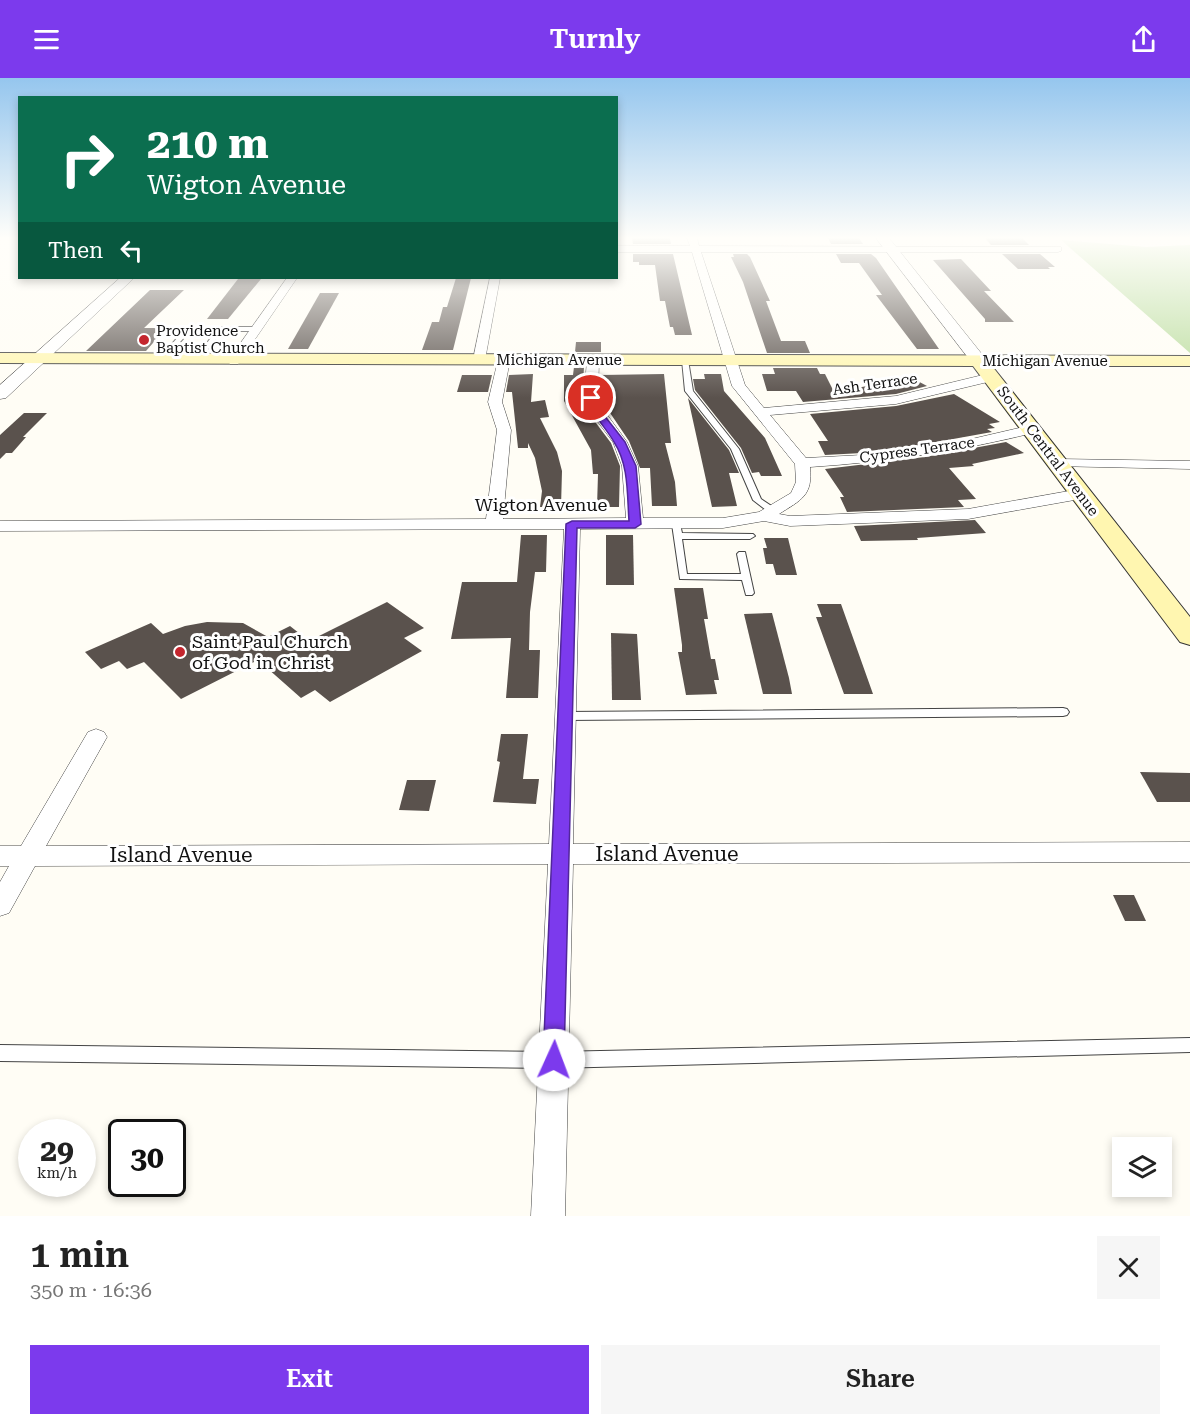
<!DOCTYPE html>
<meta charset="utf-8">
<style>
:root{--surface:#fff;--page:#f6f6f6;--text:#222;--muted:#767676;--accent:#7c3aed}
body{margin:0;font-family:"Roboto Serif",serif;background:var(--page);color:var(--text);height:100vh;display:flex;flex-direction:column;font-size:22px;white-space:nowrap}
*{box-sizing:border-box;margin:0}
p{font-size:20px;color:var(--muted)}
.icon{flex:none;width:33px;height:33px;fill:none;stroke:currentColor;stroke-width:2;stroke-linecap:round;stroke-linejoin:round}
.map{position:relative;height:1138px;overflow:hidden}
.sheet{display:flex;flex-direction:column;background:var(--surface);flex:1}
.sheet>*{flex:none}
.guide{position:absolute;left:18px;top:18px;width:600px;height:183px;border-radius:0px;box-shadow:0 3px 9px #0003;background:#0b6e4f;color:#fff;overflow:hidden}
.fabs{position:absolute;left:1112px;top:1059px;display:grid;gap:12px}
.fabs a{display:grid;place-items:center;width:60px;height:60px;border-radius:0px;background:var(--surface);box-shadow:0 3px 9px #0003;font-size:30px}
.speed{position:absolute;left:18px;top:1041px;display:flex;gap:12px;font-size:30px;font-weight:700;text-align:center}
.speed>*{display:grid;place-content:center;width:78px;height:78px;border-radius:50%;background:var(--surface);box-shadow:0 3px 9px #0003;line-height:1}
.speed small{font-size:15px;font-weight:400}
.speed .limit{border:3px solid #111;border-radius:9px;background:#fff;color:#111}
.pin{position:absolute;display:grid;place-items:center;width:51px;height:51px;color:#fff;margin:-26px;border:3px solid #fff;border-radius:50%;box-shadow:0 2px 6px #0007}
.me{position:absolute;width:66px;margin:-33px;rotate:2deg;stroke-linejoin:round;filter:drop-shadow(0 0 4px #0008)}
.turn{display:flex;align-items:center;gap:21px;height:126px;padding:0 30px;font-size:27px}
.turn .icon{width:78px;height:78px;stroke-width:2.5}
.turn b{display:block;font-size:42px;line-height:51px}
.then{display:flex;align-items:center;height:57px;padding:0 30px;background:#0003;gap:12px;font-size:22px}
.round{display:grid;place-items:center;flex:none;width:63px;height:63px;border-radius:0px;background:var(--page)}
.summary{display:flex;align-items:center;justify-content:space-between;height:102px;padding:0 30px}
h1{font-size:36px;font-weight:600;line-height:45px}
.action{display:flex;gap:12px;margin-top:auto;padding:12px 30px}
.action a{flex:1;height:69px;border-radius:0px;background:var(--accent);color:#fff;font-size:24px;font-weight:600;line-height:69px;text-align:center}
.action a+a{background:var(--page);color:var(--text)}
header{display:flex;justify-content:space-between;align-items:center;height:78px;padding:0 30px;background:var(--accent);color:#fff;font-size:27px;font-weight:600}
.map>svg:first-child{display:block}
</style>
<header><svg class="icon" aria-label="menu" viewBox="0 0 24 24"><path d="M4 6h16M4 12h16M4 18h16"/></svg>Turnly<svg class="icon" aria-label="share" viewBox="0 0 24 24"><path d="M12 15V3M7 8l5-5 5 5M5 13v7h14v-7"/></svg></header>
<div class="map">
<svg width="1190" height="1138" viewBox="0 0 1190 1138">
<rect width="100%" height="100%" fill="#fffdf5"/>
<polygon fill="#b9dc9c" points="1061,162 1146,169 1190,167 1190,275"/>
<g fill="#5a524d">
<polygon points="632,160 670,160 671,166 633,166"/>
<polygon points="828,160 859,160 863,166 831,166"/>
<polygon points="985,160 1022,160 1029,167 991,167"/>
<polygon points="633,176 673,176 692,257 675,257 673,249 670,249 665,223 660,223 655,187 639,187 639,184 633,184"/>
<polygon points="733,176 747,176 750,179 770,223 766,223 781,263 805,263 810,275 767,275 743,204 731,179 734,179"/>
<polygon points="836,176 871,176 876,180 939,271 917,271 876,217 882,217 859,185 841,185"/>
<polygon points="1002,176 1040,176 1055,189 1048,189 1050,191 1018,191"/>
<polygon points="961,181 991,213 984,213 1014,244 985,244 985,241 933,182"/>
<polygon points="456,200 471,200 453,272 422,272 432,244 439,244 443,229 447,229"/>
<polygon points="238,201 261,201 228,241 207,241"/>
<polygon points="150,212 184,212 144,250 166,250 146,273 86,273"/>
<polygon points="320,215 339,215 308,271 288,271"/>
<polygon points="576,264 601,264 601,274 575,274"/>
<polygon points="574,289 584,289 582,321 587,333 611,365 620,388 619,429 597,429 598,396 593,396 591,372 564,323 564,297 573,297"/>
<polygon points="773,290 817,290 820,296 825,296 834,314 912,300 927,308 896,316 803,324 796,313 767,313 762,296 775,296"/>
<polygon points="533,296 531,324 545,322 549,339 540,340 557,374 562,393 561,429 540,429 542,413 535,380 528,365 528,370 518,370 512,314 506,314 509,297"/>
<polygon points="664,296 671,365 665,365 675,404 677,428 652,428 650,390 640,390 629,363 600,320 601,297"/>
<polygon points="704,296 721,296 724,313 765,360 782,398 761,398 759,394 752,395 741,370 695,312 693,301 705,301"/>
<polygon points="462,297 492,297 488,314 457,314"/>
<polygon points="954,316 1000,344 989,346 995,350 987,351 992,354 881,374 825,377 818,363 828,363 810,336 896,328"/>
<polygon points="688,320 729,372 739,395 729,395 737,428 712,429"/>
<polygon points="24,335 47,335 23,359 26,359 12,375 6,375 0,381 0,357"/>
<polygon points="1006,364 1024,375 972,386 974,388 949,390 976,421 958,422 964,429 847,434 840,419 844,419 825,391 925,379"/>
<polygon points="975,442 986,455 917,460 918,462 861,463 854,448"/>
<polygon points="521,457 547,457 546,494 535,494 530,534 529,572 540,572 538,620 506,620 511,560 451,561 462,504 517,504"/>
<polygon points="606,457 633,457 634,507 606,507"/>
<polygon points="764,460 788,460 797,497 776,497 773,486 766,486 763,470 767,470"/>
<polygon points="674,510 703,510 708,541 704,541 711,581 715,581 719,602 714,602 717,616 686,617 678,574 682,574 682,567"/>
<polygon points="387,524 424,550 404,560 422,573 330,624 315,612 301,620 258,582 181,621 144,584 127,591 119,583 101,591 85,574 151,545 163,556 185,548 207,544 243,545 268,559 290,548 309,563"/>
<polygon points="817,526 841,526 873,616 844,616 816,539 822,539"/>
<polygon points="772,535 789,600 792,616 763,616 744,536"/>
<polygon points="611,555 637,556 641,622 612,622"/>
<polygon points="501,656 528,656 523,701 539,701 536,726 493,724 500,684 497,683"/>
<polygon points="1140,694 1190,695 1190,724 1157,724"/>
<polygon points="407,702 436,702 429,733 399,732"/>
<polygon points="1113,817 1134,817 1146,843 1125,843"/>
</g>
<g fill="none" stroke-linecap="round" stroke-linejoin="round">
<defs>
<g id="service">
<polygon points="221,249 257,249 260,251 257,253 222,253 199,283 197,284 194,282 216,253 189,254 163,283 158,282 185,251"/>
<polygon points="685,280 688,282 693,313 739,371 761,421 776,431 776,435 770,435 753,422 731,371 685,313 682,282"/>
<polygon points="676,443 680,446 682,455 753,456 755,458 750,461 682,461 687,496 741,496 737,476 739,474 745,474 754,515 752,517 746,517 742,502 680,501 672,446"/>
<polygon points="1063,630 1067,631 1069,634 1067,637 1063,638 565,642 561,641 559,638 561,635 565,634"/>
<polygon points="1190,960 1190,974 554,990 0,983 0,967 554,974"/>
</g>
<g id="minor">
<path d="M687 160H697L699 168 1061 169V173L1058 174H701L745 307 764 330 896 318 991 295 997 299 996 302 896 326 770 337 806 380 881 376 963 363 1032 347 1039 351 1037 354C961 373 888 384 810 389 813 418 801 422 779 436L790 438 968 431 1080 411 1088 416 1080 421 968 441 790 448 764 443 723 450 580 451 573 766 1190 764V784L573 786 565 1138H531L548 786 35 788 9 835 0 838V804L9 788H0V768H21L88 654 96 651 104 654 107 659 46 768 549 766 564 451 0 453V443L486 441 497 352 488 324 498 282 504 278 510 282 502 324 511 352 503 441 626 440 622 388 613 364 589 332 584 320 587 282 593 278 599 282 598 320 603 331 627 364 638 388 643 440H723L759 434 791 415 796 404 795 386 732 308 692 174H616V168H690Z"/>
<polygon points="287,200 297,200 238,286 230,286 228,283"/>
<polygon points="490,200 500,200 485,282 479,286 473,282"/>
<polygon points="1058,381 1190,383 1190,391 1053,388 1051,385"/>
</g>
<g id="tertiary">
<polygon points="876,160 889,160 985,280 987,283 985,286 973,286"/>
<polygon points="120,200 134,200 6,320 0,321 0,307"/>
</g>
<polygon id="secondary" points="0,275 1190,278 1190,288 992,288 1190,539 1190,567 1180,564 973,288 0,285"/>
</defs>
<use href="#service" stroke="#444" stroke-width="2"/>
<use href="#minor" stroke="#444" stroke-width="1"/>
<use href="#tertiary" stroke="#444" stroke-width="1"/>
<use href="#secondary" stroke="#333" stroke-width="2"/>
<use href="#service" fill="#fff" fill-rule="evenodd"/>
<use href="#minor" fill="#fff" fill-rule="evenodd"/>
<use href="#tertiary" fill="#fff" fill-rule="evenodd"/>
<use href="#secondary" fill="#fff6b0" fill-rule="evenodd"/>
</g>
<linearGradient id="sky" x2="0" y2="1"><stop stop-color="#95c6ee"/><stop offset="0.5" stop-color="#fffefa"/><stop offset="1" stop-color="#fffefa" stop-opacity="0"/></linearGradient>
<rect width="1190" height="320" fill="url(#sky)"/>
<path fill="#7c3aed" stroke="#51269a" stroke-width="1.5" d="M591 317 594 318 600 332 625 364 636 388 641 446 635 450H577L564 982 561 989 554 992 546 989 543 982 566 446 572 443H629C627 416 629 387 614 364 605 348 592 337 586 320Z"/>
<g fill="#c4262e" stroke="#fff" stroke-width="2">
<circle cx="144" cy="262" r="6"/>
<circle cx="180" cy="574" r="6"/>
</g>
<g text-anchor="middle" stroke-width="6" stroke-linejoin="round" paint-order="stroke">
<g font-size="15" fill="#111" stroke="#fff" text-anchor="start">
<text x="156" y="258">Providence<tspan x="156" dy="17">Baptist Church</tspan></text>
</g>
<g font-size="15" fill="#111" stroke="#fff">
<text x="559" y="287">Michigan Avenue</text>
<text x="1045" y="288">Michigan Avenue</text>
<text transform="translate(875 306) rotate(-8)" y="5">Ash Terrace</text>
<text transform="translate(917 372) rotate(-8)" y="5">Cypress Terrace</text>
<text transform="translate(1048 373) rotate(53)" y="5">South Central Avenue</text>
</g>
<g font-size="18" fill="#111" stroke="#fff">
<text x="541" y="433">Wigton Avenue</text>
</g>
<g font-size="18" fill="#111" stroke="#fff" text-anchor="start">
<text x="192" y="570">Saint Paul Church<tspan x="192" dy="21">of God in Christ</tspan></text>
</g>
<g font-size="21" fill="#111" stroke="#fff">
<text x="667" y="783">Island Avenue</text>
<text x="181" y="784">Island Avenue</text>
</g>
</g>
</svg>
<div class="fabs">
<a><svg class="icon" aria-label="layers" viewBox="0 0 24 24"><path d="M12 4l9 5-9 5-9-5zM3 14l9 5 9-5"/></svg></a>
</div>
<div class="speed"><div>29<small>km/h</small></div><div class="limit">30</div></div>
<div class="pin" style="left:591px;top:320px;background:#d93025"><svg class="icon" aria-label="arrive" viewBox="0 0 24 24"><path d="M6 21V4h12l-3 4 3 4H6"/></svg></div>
<svg class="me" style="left:554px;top:982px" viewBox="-20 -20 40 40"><circle r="19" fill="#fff"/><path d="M0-13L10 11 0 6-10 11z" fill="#7c3aed"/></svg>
<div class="guide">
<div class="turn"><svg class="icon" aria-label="right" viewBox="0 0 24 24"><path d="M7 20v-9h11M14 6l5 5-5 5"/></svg><div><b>210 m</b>Wigton Avenue</div></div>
<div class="then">Then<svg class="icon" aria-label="left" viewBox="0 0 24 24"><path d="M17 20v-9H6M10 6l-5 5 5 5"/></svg></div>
</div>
</div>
<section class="sheet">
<div class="summary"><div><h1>1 min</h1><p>350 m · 16:36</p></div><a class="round"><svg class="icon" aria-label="close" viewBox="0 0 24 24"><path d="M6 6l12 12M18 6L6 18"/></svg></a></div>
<div class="action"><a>Exit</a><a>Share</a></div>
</section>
